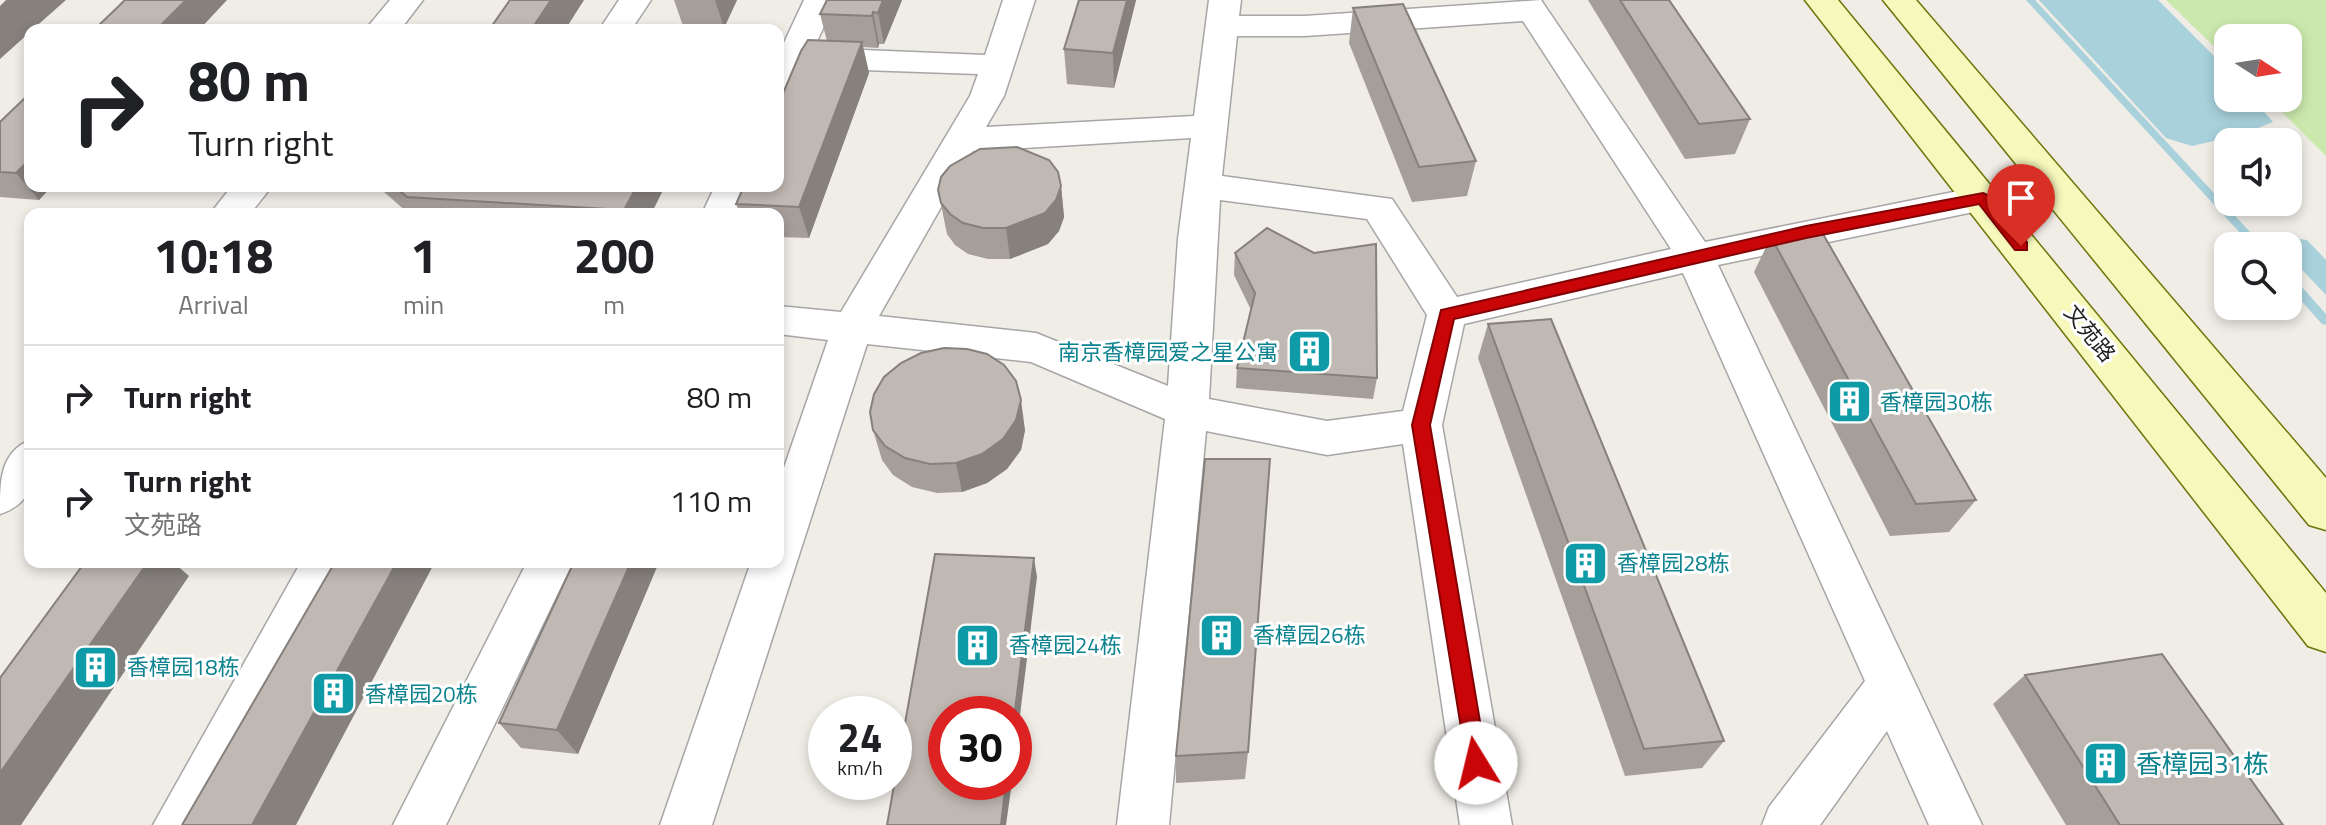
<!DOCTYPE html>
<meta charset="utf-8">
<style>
:root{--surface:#fff;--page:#f2f2f2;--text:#202124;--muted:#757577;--line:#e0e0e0}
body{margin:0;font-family:"Titillium Web","Noto Sans SC",sans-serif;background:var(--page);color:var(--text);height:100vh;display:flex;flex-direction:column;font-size:30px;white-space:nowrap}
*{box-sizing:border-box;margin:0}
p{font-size:26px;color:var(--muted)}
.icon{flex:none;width:44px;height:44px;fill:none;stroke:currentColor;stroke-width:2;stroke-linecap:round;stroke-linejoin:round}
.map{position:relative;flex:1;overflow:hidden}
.side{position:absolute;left:24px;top:208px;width:760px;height:360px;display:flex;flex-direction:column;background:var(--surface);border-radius:16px;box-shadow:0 4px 12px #0003}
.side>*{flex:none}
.guide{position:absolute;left:24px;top:24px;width:760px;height:168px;border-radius:16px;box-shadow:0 4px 12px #0003;background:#fff;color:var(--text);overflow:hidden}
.needle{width:52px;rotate:102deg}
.tools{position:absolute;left:2214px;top:24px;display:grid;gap:16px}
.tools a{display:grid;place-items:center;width:88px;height:88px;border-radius:16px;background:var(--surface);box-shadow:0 4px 12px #0003;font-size:40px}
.speed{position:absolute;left:808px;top:696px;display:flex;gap:16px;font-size:40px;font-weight:700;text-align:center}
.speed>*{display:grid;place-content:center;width:104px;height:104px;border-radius:50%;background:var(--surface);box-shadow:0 4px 12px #0003;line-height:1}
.speed small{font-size:20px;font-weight:400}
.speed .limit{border:12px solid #d22;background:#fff;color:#111}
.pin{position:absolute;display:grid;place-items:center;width:68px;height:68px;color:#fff;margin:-82px -34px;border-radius:50% 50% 50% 0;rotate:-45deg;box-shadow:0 0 8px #0007}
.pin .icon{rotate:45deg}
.me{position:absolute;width:88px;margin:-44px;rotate:351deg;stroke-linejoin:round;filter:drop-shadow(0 0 6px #0008)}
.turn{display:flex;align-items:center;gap:28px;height:168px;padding:0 32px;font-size:36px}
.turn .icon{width:104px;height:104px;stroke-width:2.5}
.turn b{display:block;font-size:56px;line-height:68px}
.eta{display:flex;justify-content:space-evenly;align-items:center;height:136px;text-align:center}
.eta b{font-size:48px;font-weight:700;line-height:56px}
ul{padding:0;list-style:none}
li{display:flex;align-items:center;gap:24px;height:104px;padding:0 32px;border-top:2px solid var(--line)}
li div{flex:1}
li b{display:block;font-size:30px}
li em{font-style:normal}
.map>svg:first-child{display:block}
</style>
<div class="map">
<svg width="2326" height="825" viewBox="0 0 2326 825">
<rect width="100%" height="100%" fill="#f0ece6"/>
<polygon fill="#cbe8ad" points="2166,0 2326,0 2326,156 2268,98 2288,98 2288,38 2228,38 2228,60"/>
<g fill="#a8d1dc">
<polygon points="2039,0 2158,0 2228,70 2228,98 2252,98 2273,122 2243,134 2192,146 2166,138"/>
<polygon points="2269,235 2307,240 2326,260 2326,295 2288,255 2288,246 2279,246"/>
</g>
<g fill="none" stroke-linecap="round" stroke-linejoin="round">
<g fill="#a8d1dc" fill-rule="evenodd">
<polygon points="2026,0 2035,0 2263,246 2252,246"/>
<polygon points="2288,275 2292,276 2326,314 2326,325 2322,324 2288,286"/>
</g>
<defs>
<g id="minor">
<polygon points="619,0 651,0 631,30 599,30"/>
<path d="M804 0H836L814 48 985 55 1003 0H1035L1004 96 986 127 1194 116 1209 0H1241L1239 16H1305L1541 0 1705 242 1983 186 1996 189 2001 198 1996 207 1983 210 1718 265 1982 825H1929L1887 731 1820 825H1762L1769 807 1865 681 1683 273 1464 324 1442 425 1512 825H1460L1403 444 1327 455 1206 431 1169 825H1117L1165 419 1031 362 867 344 712 825H660L751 562H778V485L828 340 778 334V306L841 312 970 96 978 74 805 68 790 97 778 100V47H782ZM1523 21 1671 249 1457 297 1392 199 1222 176 1237 36H1305ZM1191 138 1178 239 1168 386 1036 333 879 316 973 151ZM1220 200 1367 219 1427 315 1403 411 1327 421 1209 399Z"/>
<polygon points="715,186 751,186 738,214 702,214"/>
<polygon points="301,562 348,562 207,825 153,825"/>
<polygon points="527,562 573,562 446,825 393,825"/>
</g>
<g id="tertiary">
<polygon points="390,0 423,0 400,30 365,30"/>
<polygon points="232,186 272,186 250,214 210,214"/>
<path d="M30 440C30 474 39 501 0 514 0 480 0 453 30 440Z"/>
</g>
<g id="secondary">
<polygon points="1805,0 1838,0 2326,593 2326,652 2308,646"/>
<polygon points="1883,0 1916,0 2326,478 2326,530 2309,525"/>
</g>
</defs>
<use href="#minor" stroke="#a6a6a6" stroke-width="3"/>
<use href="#tertiary" stroke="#a6a6a6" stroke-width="3"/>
<use href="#secondary" stroke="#6b7508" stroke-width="3"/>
<use href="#minor" fill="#fff" fill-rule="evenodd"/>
<use href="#tertiary" fill="#fff" fill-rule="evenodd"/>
<use href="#secondary" fill="#f6f8bc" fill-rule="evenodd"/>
</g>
<g fill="#a59e99">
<polygon points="674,0 737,0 724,28 683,26"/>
<polygon points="902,0 884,44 879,44 878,48 863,47 869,73 809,238 778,237 778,214 740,214 736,204 827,41 820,14"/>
<polygon points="1079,0 1136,0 1114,88 1067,84 1064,49"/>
<polygon points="1588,0 1669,0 1750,119 1735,154 1685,159"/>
<polygon points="1353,8 1476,161 1467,196 1412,202 1349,43"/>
<polygon points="0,122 30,186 52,186 39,200 0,197"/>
<polygon points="380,186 665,186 651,214 409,214 383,191"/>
<polygon points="1061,186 1064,217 1059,231 1048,244 1010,259 988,259 968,254 955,245 947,234 938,190"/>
<polygon points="1771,237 1976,500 1949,532 1890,536 1754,272"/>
<polygon points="1235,253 1377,378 1373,399 1236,388 1237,368 1251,310 1234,275"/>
<polygon points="1488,324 1724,741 1702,768 1625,776 1478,358"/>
<polygon points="873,430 1025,430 1021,450 1007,469 987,483 962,492 937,493 912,487 893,475 882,460"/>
<polygon points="574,562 659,562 578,754 521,748 499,723"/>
<polygon points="2025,675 2283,825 2066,825 1993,704"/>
<polygon points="1248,752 1245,779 1176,783 1176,756"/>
</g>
<g fill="#86817d">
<polygon points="6,0 66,0 32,30 30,30 30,32 0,59 0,6"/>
<polygon points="186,0 227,0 199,30 156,30"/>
<polygon points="551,0 584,0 565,30 531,30"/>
<polygon points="715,0 737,0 724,28"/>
<polygon points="883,0 902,0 884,44 878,13"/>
<polygon points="1127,0 1136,0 1114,88 1113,53"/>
<polygon points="873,12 879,44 878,48 872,16"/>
<polygon points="862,42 869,73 809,238 799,207"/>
<polygon points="30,159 30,186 52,186 39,200 16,173"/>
<polygon points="637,186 665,186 651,214 626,214 624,210"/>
<polygon points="1061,186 1064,217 1059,231 1048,244 1010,259 1006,228"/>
<polygon points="1021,400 1025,430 1021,450 1007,469 987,483 962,492 956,463"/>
<polygon points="1034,558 1037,577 1014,764 1014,718"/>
<polygon points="148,562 173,562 189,576 21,825 0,825 0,773"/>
<polygon points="397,562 435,562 296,825 252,825"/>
<polygon points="631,562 659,562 578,754 557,730"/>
<polygon points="1006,782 1012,782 1006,825 1001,825"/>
</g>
<g fill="#c0b8b2" stroke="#86817d" stroke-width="2">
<polygon points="125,0 186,0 156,30 94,30"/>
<polygon points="510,0 551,0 531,30 489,30"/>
<polygon points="827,0 883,0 878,13 873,12 872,16 820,14"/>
<polygon points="1079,0 1127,0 1113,53 1064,49"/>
<polygon points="1620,0 1669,0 1750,119 1699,124"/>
<polygon points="1403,4 1476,161 1419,167 1353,8"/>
<polygon points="672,28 709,30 671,30"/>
<polygon points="808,40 862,42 799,207 736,204 744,186 778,186 778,105 801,51"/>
<polygon points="30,93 30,159 16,173 0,172 0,122"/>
<polygon points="1017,147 1049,160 1058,172 1061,186 1056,200 1045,213 1006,228 983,228 963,223 950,214 941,203 938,190 941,177 950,166 980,149"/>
<polygon points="394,186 637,186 624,210 407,197"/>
<polygon points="1267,228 1314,253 1376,244 1377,378 1237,368 1255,293 1235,253"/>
<polygon points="1823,234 1976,500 1916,504 1771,237"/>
<polygon points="1551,319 1724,741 1644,749 1488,324"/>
<polygon points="944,348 967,349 987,354 1004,365 1016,381 1021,400 1016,420 1003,439 982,454 956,463 930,464 905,458 885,446 873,430 870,412 874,394 884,377 901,363 921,353"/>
<polygon points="1205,459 1270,459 1248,752 1176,756"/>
<polygon points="935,554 1034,558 1014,718 1014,714 946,714 946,782 1006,782 1001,825 887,825"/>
<polygon points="85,562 148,562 0,773 0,678"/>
<polygon points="335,562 397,562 252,825 182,825"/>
<polygon points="574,562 631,562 557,730 499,723"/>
<polygon points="2162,654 2283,825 2120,825 2025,675"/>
</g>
<polygon fill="#ca0508" stroke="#830305" stroke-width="2" points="1983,193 1988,195 2027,242 2027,250 2015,250 1979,204 1806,238 1454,319 1430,425 1487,763 1483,771 1476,774 1468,771 1412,425 1441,310 1806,226"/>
<defs>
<symbol id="building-square" viewBox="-11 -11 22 22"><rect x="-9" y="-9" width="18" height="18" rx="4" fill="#0f9aa8" stroke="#fff"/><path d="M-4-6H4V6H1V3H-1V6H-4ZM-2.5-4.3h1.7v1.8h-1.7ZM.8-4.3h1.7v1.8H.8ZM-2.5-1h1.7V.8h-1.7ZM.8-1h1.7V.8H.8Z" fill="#fff"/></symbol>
</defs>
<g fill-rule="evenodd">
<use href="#building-square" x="1284" y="326" width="51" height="51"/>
<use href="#building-square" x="1824" y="376" width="51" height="51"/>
<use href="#building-square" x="1560" y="538" width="51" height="51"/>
<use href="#building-square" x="1196" y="610" width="51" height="51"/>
<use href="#building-square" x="952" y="620" width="51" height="51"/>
<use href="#building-square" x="70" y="642" width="51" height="51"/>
<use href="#building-square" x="308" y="668" width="51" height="51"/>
<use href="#building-square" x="2080" y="738" width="51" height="51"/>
</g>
<g text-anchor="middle" stroke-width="6" stroke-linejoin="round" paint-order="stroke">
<g font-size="22" fill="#1f1f1f" stroke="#fff">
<text transform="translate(2090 333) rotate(51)" y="8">文苑路</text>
</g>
<g font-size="22" fill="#0d838f" stroke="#fff" text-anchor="start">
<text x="1278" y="360" text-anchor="end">南京香樟园爱之星公寓</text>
<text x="1880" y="410">香樟园30栋</text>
<text x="1617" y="571">香樟园28栋</text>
<text x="1253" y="643">香樟园26栋</text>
<text x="1009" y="653">香樟园24栋</text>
<text x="127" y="675">香樟园18栋</text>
<text x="365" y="702">香樟园20栋</text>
</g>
<g font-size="26" fill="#0d838f" stroke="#fff" text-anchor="start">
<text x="2136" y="773">香樟园31栋</text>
</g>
</g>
</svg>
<div class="tools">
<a><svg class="needle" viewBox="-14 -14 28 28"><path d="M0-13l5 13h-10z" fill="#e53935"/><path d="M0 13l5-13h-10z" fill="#757577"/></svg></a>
<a><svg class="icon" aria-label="sound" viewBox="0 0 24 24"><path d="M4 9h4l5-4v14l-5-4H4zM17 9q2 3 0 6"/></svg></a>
<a><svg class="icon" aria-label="search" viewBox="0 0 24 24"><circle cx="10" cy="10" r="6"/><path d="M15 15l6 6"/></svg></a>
</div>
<div class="speed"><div>24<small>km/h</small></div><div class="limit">30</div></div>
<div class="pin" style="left:2021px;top:246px;background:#d93025"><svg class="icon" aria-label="arrive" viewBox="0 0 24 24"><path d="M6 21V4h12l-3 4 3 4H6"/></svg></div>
<svg class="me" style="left:1476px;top:763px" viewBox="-20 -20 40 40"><circle r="19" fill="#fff"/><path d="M0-13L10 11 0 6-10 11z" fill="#ca0508"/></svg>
<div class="guide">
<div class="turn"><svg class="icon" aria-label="right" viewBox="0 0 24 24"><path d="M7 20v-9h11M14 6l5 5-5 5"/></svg><div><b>80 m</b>Turn right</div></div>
</div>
<section class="side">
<div class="eta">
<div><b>10:18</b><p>Arrival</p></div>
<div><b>1</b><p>min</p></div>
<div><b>200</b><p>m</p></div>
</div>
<ul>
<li><svg class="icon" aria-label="right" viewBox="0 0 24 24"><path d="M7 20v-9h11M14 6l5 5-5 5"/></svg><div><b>Turn right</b></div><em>80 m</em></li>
<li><svg class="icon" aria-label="right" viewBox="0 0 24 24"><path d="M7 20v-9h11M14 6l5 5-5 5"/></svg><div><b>Turn right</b><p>文苑路</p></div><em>110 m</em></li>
</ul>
</section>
</div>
